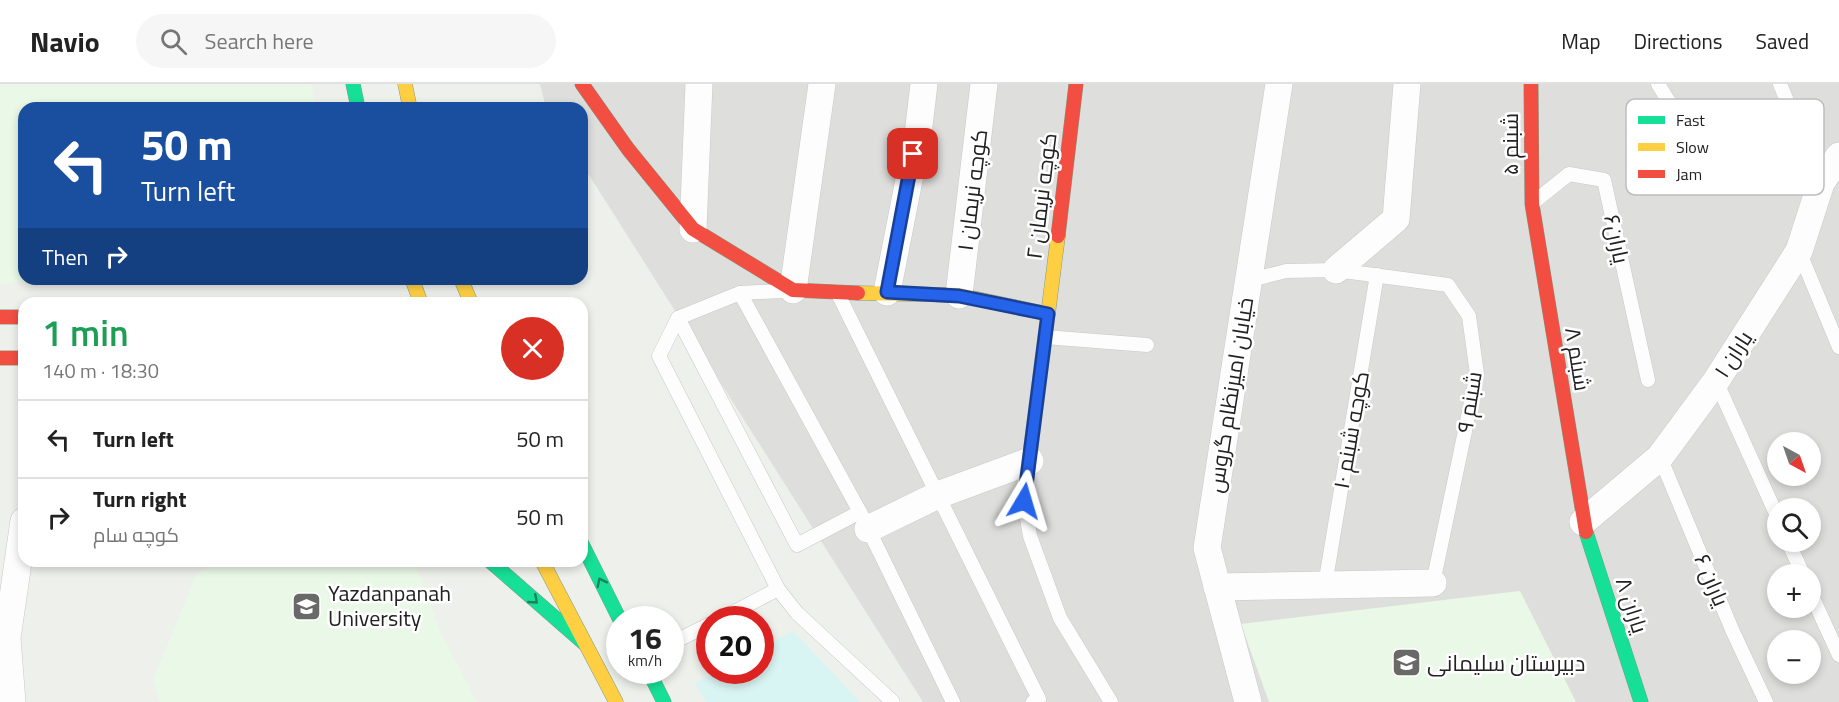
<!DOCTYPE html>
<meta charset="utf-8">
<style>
:root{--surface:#fff;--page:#f6f6f6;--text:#222;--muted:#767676;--line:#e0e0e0}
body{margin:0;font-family:"Titillium Web",Cairo,sans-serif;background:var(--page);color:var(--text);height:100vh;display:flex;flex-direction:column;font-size:22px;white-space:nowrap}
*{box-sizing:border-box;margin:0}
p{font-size:20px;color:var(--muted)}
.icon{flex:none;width:33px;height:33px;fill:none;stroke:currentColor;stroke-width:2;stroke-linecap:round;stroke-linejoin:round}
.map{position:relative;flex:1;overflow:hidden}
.sheet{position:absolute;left:18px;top:213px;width:570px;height:270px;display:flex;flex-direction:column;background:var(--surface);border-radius:18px;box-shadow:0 3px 9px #0003}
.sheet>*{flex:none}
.top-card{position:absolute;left:18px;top:18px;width:570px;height:183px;border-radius:18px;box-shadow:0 3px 9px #0003;background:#1a4fa0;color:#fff;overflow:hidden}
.needle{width:39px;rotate:140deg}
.fabs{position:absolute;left:1767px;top:348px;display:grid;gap:12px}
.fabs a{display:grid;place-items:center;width:54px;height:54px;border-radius:50%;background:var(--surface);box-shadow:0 3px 9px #0003;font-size:30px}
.speed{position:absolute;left:606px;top:522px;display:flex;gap:12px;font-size:30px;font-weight:700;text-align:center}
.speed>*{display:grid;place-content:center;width:78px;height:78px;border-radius:50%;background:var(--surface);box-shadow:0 3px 9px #0003;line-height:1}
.speed small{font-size:15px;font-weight:400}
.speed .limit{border:9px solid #d22;background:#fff;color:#111}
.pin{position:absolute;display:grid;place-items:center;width:51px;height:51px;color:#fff;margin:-26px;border-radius:12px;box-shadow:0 3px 9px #0006}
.me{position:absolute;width:66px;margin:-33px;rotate:7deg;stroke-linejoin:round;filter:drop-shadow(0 0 4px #0008)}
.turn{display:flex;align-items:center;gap:21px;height:126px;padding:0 24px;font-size:27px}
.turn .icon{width:78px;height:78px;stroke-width:2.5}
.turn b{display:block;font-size:42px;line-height:51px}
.then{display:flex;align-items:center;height:57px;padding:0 24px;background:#0003;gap:12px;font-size:22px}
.round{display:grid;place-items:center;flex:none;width:63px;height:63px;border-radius:32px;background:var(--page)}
.headline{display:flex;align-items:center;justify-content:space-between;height:102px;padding:0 24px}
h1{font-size:36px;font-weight:600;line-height:45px;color:#1e9e55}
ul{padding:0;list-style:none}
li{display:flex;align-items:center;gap:18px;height:78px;padding:0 24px;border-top:2px solid var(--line)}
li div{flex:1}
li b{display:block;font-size:22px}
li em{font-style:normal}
header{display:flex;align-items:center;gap:36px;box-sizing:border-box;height:84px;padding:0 30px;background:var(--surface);border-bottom:2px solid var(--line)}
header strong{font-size:28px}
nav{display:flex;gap:33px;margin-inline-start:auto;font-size:21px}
.search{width:420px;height:54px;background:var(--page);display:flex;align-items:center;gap:15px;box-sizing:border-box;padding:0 21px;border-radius:33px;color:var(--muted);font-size:22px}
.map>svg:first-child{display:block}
</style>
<header>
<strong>Navio</strong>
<div class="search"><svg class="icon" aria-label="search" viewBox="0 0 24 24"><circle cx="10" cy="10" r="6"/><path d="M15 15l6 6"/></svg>Search here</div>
<nav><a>Map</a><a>Directions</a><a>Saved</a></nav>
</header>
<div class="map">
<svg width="1839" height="618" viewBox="0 0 1839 618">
<rect width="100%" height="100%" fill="#edf0eb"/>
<path fill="#dedfdc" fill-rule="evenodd" d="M540 0H1839V618H923L582 80V24H546ZM1778 358H1810V392H1778ZM1778 424H1810V458H1778ZM1778 490H1810V524H1778ZM1778 556H1810V590H1778Z"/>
<g fill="#e9f8e7">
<polygon points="0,0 311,0 316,24 24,24 24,195 44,195 0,200"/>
<polygon points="220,477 414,477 443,553 477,618 160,618 153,596 196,491"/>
<polygon points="1520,507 1576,618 1269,618 1241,540"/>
</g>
<polygon fill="#d9f5f3" points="793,547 860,618 706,618 695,599 718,587 760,586 761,564"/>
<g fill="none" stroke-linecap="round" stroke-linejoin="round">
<defs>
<g id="lane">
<polyline points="1658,0 1687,47"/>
<polyline points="1780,0 1821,99"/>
<polyline points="1534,118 1569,90 1604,96 1648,296"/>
<polyline points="1799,167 1839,263"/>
<polyline points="1247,197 1286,187 1336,186 1448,201 1469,232 1477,290 1433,499"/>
<polyline points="782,207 740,209 678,234 659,272 778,505 797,529 893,618"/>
<polyline points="740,209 860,428 953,618"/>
<polyline points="839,212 1039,615 1033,618"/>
<polyline points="1048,230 1024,417 1030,452 1060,534 1111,618"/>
<polyline points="678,234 797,461 860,428"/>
<polyline points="1045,253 1147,261"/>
<polyline points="1716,297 1778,434"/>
<polyline points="1660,373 1733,548 1766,618"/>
<polyline points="1788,458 1803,490"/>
<polyline points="1325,501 1377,191"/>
<polyline points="1810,508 1839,571"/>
<polyline points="719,536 778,505"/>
<polyline points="670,560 710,540"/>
</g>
<g id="street">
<polyline points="693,145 699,0"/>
<polyline points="1336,186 1396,135 1407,0"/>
<polyline points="793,206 822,0"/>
<polyline points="887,208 918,50 924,0"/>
<polyline points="959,211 984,0"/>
<polyline points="1583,438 1660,373 1716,297 1799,167 1821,99 1839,72"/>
<polyline points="868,445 938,411 1030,377"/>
<polyline points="1217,503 1433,499"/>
<polyline points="12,618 7,554 24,437"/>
<polyline points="1248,618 1207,464 1279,0"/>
</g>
<g id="fast">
<polyline points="353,0 358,24"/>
<polyline points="1586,448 1641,618"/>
<polyline points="582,460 620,536"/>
<polyline points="490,477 584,559"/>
<polyline points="648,586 664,618"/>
</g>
<g id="slow">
<polyline points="405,0 410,24"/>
<polyline points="412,195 421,219"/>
<polyline points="461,195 471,219"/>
<polyline points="858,209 959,211 1048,230 1058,152"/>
<polyline points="542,477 616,618"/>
</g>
<g id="jam">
<polyline points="582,0 628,65 693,145 793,206 858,209"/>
<polyline points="1531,0 1532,120 1586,448"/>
<polyline points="1058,152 1076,0"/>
<polyline points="0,233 24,233"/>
<polyline points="0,274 24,274"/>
</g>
</defs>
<use href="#lane" stroke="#c8c9c7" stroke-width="15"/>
<use href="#street" stroke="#c8c9c7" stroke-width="28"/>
<use href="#fast" stroke="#839b82" stroke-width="15"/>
<use href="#slow" stroke="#839b82" stroke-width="15"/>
<use href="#jam" stroke="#839b82" stroke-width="15"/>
<use href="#lane" stroke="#fcfdfc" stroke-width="14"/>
<use href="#street" stroke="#fcfdfc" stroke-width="27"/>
<use href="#fast" stroke="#16e098" stroke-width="14"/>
<use href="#slow" stroke="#ffcf43" stroke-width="14"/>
<use href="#jam" stroke="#f24e42" stroke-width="14"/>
</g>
<defs><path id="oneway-chevron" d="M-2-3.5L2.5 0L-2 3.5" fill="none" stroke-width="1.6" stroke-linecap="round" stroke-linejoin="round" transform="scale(1.5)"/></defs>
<g stroke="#1c815d">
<use href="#oneway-chevron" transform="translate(601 498) rotate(-117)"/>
<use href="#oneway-chevron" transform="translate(534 516) rotate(41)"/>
</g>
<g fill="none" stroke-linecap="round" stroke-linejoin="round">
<defs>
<polyline id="route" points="913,70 887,208 959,212 1048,230 1024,417"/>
</defs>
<use href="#route" stroke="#184099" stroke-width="15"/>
<use href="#route" stroke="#2563eb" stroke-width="10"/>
</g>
<defs>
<symbol id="university-square" viewBox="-11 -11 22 22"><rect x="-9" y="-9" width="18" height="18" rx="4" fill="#696a68" stroke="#fff"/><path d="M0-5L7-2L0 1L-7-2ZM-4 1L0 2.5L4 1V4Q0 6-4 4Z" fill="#fff"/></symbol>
<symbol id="school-square" viewBox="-11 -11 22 22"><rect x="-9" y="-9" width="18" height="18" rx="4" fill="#696a68" stroke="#fff"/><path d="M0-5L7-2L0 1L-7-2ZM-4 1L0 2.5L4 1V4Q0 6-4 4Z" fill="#fff"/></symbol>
</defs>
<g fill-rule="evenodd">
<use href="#university-square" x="290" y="506" width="33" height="33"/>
<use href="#school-square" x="1390" y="562" width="33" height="33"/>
</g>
<g text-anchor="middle" stroke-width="5" stroke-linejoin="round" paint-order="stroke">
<g font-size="22" fill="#222" stroke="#fff">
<text transform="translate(1510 60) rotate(-90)" y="8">شبنم ۵</text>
<text transform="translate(972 106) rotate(-83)" y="8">کوچه نریمان ۱</text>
<text transform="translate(1041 112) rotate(-83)" y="8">کوچه نریمان ۲</text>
<text transform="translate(1617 155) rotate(78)" y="8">یاران۶</text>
<text transform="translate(1733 270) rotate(-57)" y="8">یاران ۱</text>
<text transform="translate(1578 275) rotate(81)" y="8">شبنم ۸</text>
<text transform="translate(1230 311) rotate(-81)" y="8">خیابان امیرنظام گروس</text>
<text transform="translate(1469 318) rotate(-81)" y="8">شبنم ۹</text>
<text transform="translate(1351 346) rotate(-80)" y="8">کوچه شبنم ۱۰</text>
<text transform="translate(1712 496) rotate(67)" y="8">یاران ۶</text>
<text transform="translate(1632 521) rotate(72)" y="8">یاران ۸</text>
</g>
<g font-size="22" fill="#222" stroke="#fff" text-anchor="start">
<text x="328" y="517">Yazdanpanah<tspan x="328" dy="25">University</tspan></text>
<text x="1427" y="587">دبیرستان سلیمانی</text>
</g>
</g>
<rect x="1626" y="15" width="198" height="96" rx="9" fill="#fff" stroke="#bdbdbd" stroke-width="1.5"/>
<rect x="1638" y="32" width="27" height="8" fill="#16e098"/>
<rect x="1638" y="59" width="27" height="8" fill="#ffcf43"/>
<rect x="1638" y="86" width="27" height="8" fill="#f24e42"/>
<g font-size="16" fill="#222">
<text x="1676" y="42">Fast</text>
<text x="1676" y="69">Slow</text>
<text x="1676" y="96">Jam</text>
</g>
</svg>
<div class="fabs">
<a><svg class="needle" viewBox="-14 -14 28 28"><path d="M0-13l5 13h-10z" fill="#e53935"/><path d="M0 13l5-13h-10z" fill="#767676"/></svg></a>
<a><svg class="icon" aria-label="search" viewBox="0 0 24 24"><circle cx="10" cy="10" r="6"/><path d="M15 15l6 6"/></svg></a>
<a>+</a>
<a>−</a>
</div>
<div class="speed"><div>16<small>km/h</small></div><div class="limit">20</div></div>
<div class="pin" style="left:913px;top:70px;background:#d93025"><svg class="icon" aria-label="arrive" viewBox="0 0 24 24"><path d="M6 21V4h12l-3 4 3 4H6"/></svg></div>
<svg class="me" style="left:1024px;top:417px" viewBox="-20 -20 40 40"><path d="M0-17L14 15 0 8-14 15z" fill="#2563eb" stroke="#fff" stroke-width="4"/></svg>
<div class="top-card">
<div class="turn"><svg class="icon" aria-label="left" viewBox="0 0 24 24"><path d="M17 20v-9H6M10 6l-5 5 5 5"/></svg><div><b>50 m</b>Turn left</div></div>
<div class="then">Then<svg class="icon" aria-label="right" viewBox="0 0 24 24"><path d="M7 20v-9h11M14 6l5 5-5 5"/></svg></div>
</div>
<section class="sheet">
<div class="headline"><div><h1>1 min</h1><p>140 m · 18:30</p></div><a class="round" style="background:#d93025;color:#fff"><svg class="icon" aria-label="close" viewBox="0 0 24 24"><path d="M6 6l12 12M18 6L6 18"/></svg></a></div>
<ul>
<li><svg class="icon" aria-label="left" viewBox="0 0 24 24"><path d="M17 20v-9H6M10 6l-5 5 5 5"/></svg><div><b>Turn left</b></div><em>50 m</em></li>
<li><svg class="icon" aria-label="right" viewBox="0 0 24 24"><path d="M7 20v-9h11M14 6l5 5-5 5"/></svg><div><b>Turn right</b><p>کوچه سام</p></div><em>50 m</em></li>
</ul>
</section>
</div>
